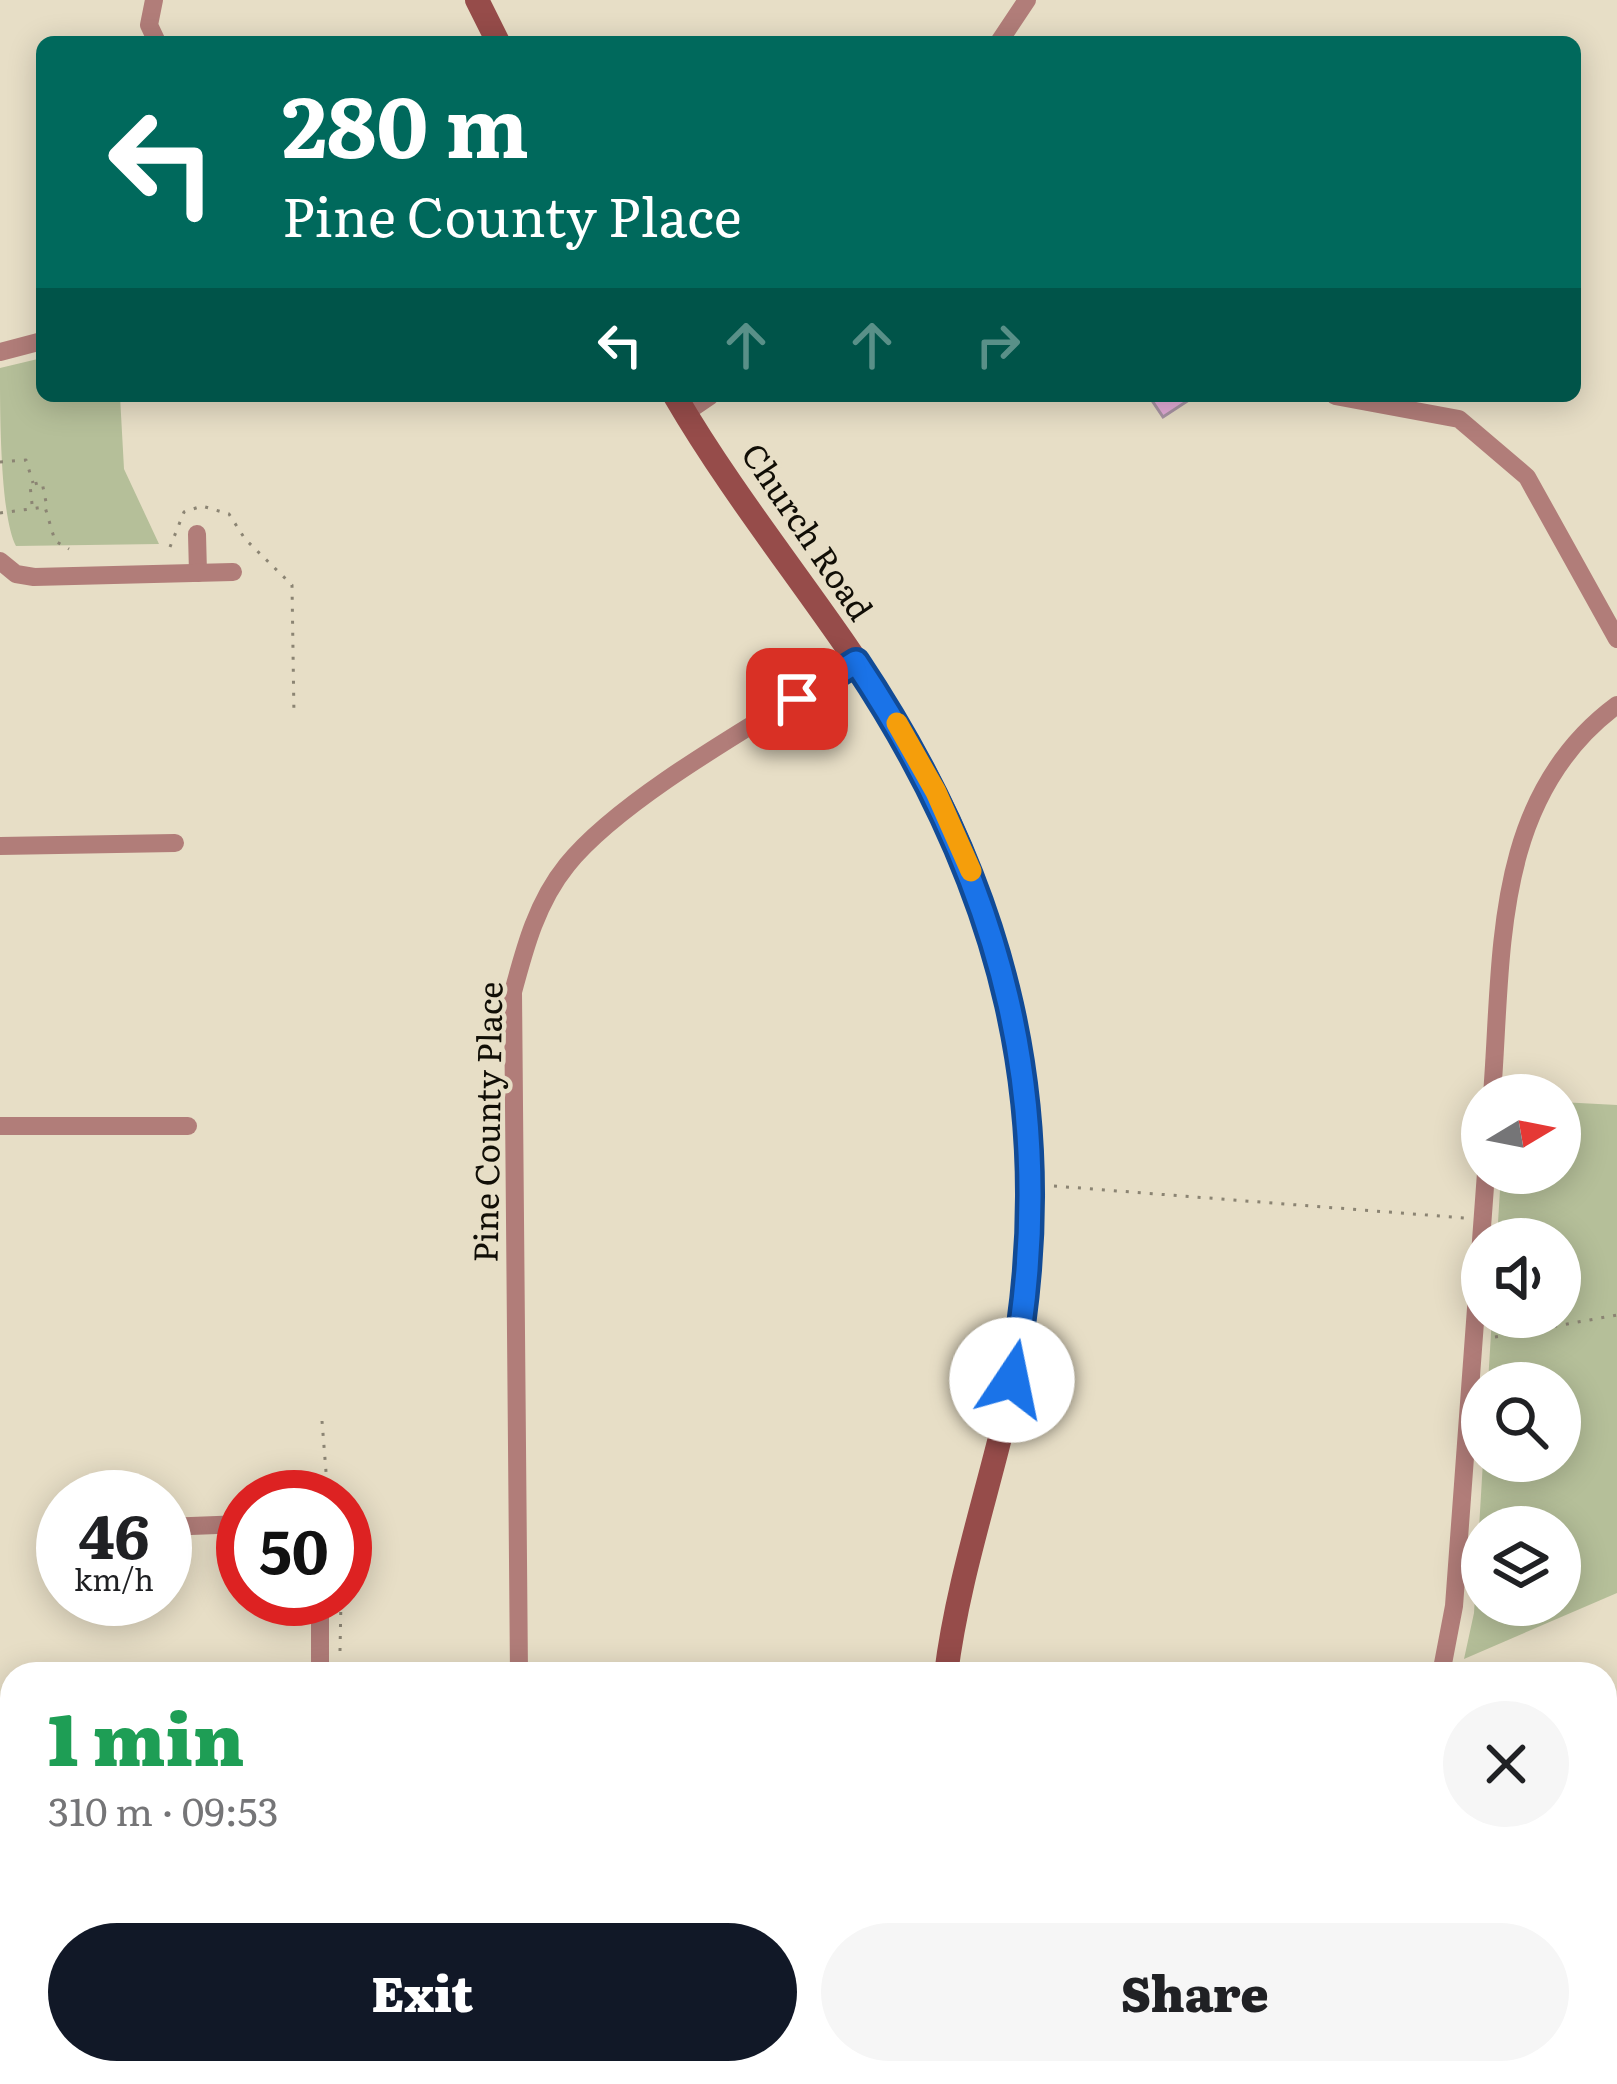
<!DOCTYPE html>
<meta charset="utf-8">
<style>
:root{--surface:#fff;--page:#f6f6f6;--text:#202124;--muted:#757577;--accent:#111827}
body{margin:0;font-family:Literata,serif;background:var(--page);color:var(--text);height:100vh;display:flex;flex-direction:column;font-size:45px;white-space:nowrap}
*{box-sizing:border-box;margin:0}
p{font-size:39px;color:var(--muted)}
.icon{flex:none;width:66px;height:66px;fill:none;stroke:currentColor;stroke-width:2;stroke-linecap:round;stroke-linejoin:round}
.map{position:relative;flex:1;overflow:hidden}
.side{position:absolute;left:0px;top:1662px;width:1617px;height:423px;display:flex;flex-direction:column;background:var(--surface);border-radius:36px 36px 0 0;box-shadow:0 6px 30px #0003}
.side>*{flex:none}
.top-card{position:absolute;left:36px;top:36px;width:1545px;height:366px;border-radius:18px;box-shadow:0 6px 30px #0003;background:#00695c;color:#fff;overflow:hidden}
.needle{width:78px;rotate:80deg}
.tools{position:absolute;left:1461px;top:1074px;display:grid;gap:24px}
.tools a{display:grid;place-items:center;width:120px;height:120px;border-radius:50%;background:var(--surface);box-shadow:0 6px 30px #0003;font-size:60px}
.speed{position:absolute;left:36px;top:1470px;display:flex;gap:24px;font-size:60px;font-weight:700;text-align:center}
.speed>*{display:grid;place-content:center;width:156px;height:156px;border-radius:50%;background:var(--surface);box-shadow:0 6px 30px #0003;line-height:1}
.speed small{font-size:30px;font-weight:400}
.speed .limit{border:18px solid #d22;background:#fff;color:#111}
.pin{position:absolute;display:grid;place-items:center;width:102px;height:102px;color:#fff;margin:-51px;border-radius:24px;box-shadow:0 6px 18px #0006}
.me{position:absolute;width:132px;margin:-66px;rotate:11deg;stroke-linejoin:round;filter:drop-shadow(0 0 9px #0008)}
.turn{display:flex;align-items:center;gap:42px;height:252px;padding:0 48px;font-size:54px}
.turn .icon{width:156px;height:156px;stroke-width:2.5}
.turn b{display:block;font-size:84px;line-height:102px}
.lanes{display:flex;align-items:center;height:114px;padding:0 48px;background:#0003;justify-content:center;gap:60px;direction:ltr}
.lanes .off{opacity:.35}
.round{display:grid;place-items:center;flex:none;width:126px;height:126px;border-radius:63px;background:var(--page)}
.summary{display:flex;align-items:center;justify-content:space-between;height:204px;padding:0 48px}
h1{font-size:72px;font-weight:800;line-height:90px;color:#1e9e55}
.primary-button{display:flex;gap:24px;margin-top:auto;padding:24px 48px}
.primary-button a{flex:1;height:138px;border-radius:72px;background:var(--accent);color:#fff;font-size:48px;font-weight:800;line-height:138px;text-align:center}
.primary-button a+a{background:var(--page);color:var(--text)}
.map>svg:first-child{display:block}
</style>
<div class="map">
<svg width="1617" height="2084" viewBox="0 0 1617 2084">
<rect width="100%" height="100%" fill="#e7dec6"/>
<g fill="#b5bf99" fill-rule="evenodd">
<path d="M42 358V396H120L124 469 159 544 16 546C0 516 0 411 0 368Z"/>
<path d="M1560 1102 1617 1105V1593L1464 1659 1474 1613 1483 1461H1560V1383H1488L1492 1317H1560V1239H1497L1501 1173H1560ZM1482 1527H1560V1605H1482Z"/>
<polygon points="169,2073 353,2073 353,2084 162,2084"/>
</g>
<polygon fill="#e3acd7" stroke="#a994a4" stroke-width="3" points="1149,396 1195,396 1163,417"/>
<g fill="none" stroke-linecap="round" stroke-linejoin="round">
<g stroke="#8b8473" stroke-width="3" stroke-dasharray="3 9" stroke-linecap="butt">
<polyline points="0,462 26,460 33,483"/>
<polyline points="32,504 30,485 42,482 47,507"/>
<polyline points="0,513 45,507 55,541 69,549"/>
<polyline points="170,547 184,512 202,506 229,514 245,539 292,585 294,716"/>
<polyline points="1054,1186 1465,1218"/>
<polyline points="1495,1337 1617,1315"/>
<polyline points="322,1421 328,1497"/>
<polyline points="340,1651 341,1599"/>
<polyline points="180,2084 186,2073"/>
<polyline points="520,2084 520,2073"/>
</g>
<g stroke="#b17d79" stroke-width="18">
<polyline points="154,0 149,25 157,42"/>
<polyline points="999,42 1027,0"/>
<polyline points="0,352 42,341"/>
<polyline points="1335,396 1459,419 1527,477 1617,639"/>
<polyline points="685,413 710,396"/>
<polyline points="197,534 198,573"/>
<polyline points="0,561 16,574 34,577 233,572"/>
<polyline points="0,846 175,843"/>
<path d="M1492 1095C1503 955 1491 798 1617 705"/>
<polyline points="0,1126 188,1126"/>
<polyline points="165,1527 243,1524"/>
<polyline points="320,1599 320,1674"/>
<path d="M519 1674 513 992C525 947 537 902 567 865 624 794 775 713 856 661"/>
<polyline points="1441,1674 1454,1606 1486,1173"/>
<polyline points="0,1755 12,1758"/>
<polyline points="1605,1868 1617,1866"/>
<polyline points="0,1993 12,1993"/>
<polyline points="151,2084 157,2073"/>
</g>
<g stroke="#964c4a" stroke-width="24">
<polyline points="477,0 498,42"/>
<path d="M675 396C742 511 830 613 899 727 1007 905 1050 1113 1024 1319 1008 1440 961 1553 946 1674"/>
<polyline points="907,2084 907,2073"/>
</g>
</g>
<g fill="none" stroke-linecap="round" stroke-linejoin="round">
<defs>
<path id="route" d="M797 699 856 662C1005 885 1063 1113 1012 1380"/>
</defs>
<use href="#route" stroke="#114b97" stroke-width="30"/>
<use href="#route" stroke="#1a73e8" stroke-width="21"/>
<polyline stroke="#f59e0b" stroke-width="21" points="897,723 936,792 971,871"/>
</g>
<g text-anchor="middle" stroke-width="9" stroke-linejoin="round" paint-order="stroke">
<g font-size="33" fill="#110e06" stroke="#e7dec6">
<text transform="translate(807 532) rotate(56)" y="12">Church Road</text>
<text transform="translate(488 1122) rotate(-89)" y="12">Pine County Place</text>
</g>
</g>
</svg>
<div class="tools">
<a><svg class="needle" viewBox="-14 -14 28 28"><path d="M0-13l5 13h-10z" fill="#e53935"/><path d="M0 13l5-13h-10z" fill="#757577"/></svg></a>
<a><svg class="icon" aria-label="sound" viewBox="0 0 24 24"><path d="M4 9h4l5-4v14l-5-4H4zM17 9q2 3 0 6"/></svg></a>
<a><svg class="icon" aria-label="search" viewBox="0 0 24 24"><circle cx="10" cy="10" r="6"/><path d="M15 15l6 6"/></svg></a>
<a><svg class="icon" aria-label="layers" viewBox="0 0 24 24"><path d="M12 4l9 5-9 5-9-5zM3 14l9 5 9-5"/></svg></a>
</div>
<div class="speed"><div>46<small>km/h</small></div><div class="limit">50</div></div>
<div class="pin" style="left:797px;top:699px;background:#d93025"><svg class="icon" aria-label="arrive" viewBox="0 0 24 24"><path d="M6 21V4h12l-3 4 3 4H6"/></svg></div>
<svg class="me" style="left:1012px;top:1380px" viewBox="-20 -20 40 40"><circle r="19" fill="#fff"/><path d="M0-13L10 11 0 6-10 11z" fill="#1a73e8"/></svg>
<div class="top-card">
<div class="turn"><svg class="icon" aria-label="left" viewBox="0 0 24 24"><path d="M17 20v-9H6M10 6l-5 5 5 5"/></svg><div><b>280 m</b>Pine County Place</div></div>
<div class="lanes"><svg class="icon" aria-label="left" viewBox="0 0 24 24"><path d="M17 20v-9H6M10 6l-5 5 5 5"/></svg><svg class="icon off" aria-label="ahead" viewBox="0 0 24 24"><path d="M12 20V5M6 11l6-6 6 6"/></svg><svg class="icon off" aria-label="ahead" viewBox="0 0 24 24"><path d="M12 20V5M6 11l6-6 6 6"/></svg><svg class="icon off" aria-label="right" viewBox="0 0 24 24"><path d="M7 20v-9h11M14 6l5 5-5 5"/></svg></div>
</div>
<section class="side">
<div class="summary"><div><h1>1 min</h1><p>310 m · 09:53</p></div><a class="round"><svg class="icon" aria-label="close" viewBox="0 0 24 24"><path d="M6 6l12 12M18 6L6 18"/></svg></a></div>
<div class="primary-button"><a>Exit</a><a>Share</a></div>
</section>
</div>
